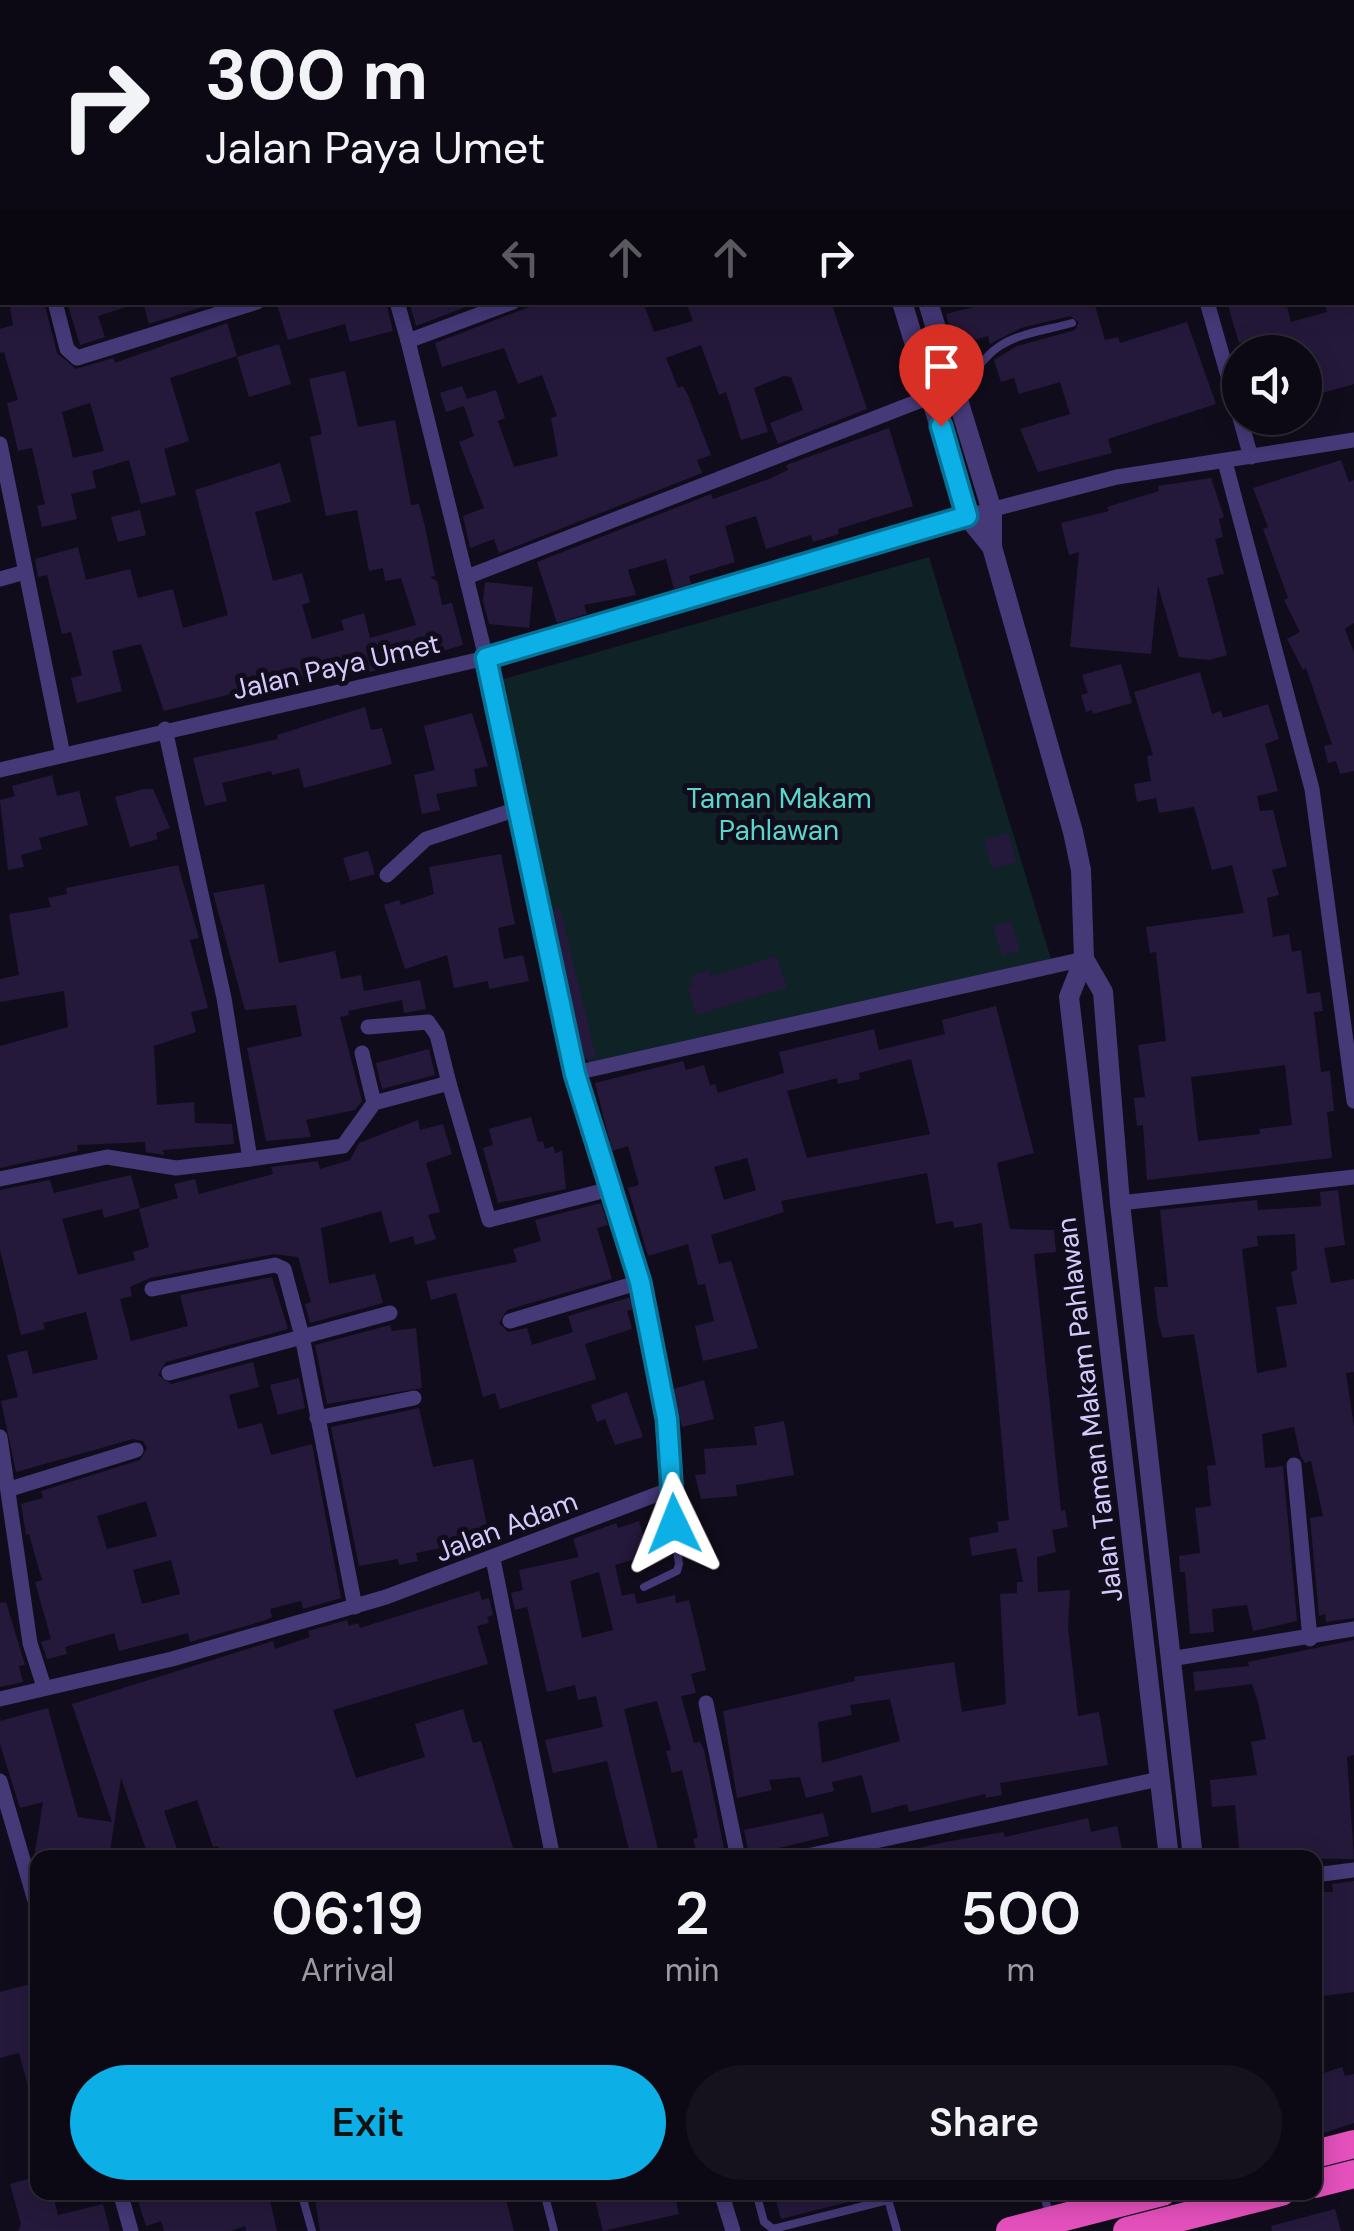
<!DOCTYPE html>
<style>
:root{--surface:#0d0914;--page:#16121d;--text:#f1f3f6;--muted:#9a9aa0;--line:#2d2a34;--accent:#0cb0e6}
body{margin:0;font-family:"DM Sans",sans-serif;background:var(--page);color:var(--text);height:100vh;display:flex;flex-direction:column;font-size:38px;white-space:nowrap}
*{box-sizing:border-box;margin:0}
p{font-size:32px;color:var(--muted)}
.icon{flex:none;width:55px;height:55px;fill:none;stroke:currentColor;stroke-width:2;stroke-linecap:round;stroke-linejoin:round}
.map{position:relative;flex:1;overflow:hidden}
.side{position:absolute;left:30px;top:1850px;width:1292px;height:350px;display:flex;flex-direction:column;background:var(--surface);border-radius:20px;box-shadow:0 5px 25px #0003,0 0 0 2px var(--line)}
.side>*{flex:none}
.banner{position:absolute;left:0px;top:0px;width:1355px;height:305px;box-shadow:0 5px 25px #0003,0 0 0 2px var(--line);background:#0d0914;color:var(--text);overflow:hidden}
.fabs{position:absolute;left:1222px;top:335px;display:grid;gap:20px}
.fabs a{display:grid;place-items:center;width:100px;height:100px;border-radius:50%;background:var(--surface);box-shadow:0 5px 25px #0003,0 0 0 2px var(--line);font-size:50px}
.pin{position:absolute;display:grid;place-items:center;width:85px;height:85px;color:#fff;margin:-102px -42px;border-radius:50% 50% 50% 0;rotate:-45deg;box-shadow:0 0 10px #0007}
.pin .icon{rotate:45deg}
.me{position:absolute;width:110px;margin:-55px;rotate:358deg;stroke-linejoin:round;filter:drop-shadow(0 0 8px #0008)}
.turn{display:flex;align-items:center;gap:35px;height:210px;padding:0 40px;font-size:45px}
.turn .icon{width:130px;height:130px;stroke-width:2.5}
.turn b{display:block;font-size:70px;line-height:85px}
.lanes{display:flex;align-items:center;height:95px;padding:0 40px;background:#0003;justify-content:center;gap:50px;direction:ltr}
.lanes .off{opacity:.35}
.eta{display:flex;justify-content:space-evenly;align-items:center;height:170px;text-align:center}
.eta b{font-size:60px;font-weight:600;line-height:70px}
.primary-button{display:flex;gap:20px;margin-top:auto;padding:20px 40px}
.primary-button a{flex:1;height:115px;border-radius:60px;background:var(--accent);color:#111;font-size:40px;font-weight:600;line-height:115px;text-align:center}
.primary-button a+a{background:var(--page);color:var(--text)}
.map>svg:first-child{display:block}
</style>
<div class="map">
<svg width="1354" height="2231" viewBox="0 0 1354 2231">
<rect width="100%" height="100%" fill="#110c1b"/>
<polygon fill="#0f2225" points="929,557 1051,959 591,1074 497,681"/>
<g fill="#25193b" fill-rule="evenodd">
<path d="M9 302H44L57 353 76 369 113 358 115 363 227 323 237 356 170 378 189 441 164 449 176 495 141 504 129 460 92 471 96 488 71 494 77 519 42 527 37 506 45 504 32 448 18 451 7 403 18 400 4 352 0 353V329L13 325ZM90 403 104 451 73 458 62 412Z"/>
<polygon points="67,302 129,302 130,306 98,316 105,337 80,345"/>
<polygon points="143,302 218,302 149,324"/>
<polygon points="276,302 386,302 393,331 350,342 345,324 288,340"/>
<polygon points="409,302 479,302 416,326"/>
<polygon points="542,302 643,302 654,332 693,321 686,302 831,302 867,409 778,444 770,423 803,410 791,377 784,376 754,388 768,432 741,440 726,392 719,395 701,345 666,358 678,388 683,386 688,395 711,455 697,460 702,473 499,553 494,539 470,548 463,516 484,508 459,442 474,436 464,406 446,412 440,393 462,386 467,399 496,390 505,418 498,421 514,467 558,456 551,418 557,416 542,375 518,384 504,348 442,367 435,343"/>
<polygon points="993,302 1094,302 1105,340 1118,337 1120,343 1187,322 1216,404 1108,439 1112,453 1038,472 1020,429 1070,414 1060,382 1019,394 1014,378 1001,382 994,360 1017,346 1075,330 1079,322 1070,316 1021,328 990,344 988,336 955,345 946,314"/>
<polygon points="1239,302 1254,302 1255,307 1286,302 1291,322 1327,312 1324,302 1354,302 1354,384 1305,398 1305,352 1250,352 1246,341 1239,343 1228,306"/>
<polygon points="279,344 291,384 249,397 237,357"/>
<polygon points="345,371 358,427 395,420 411,505 419,504 425,527 435,576 430,577 437,581 442,605 452,603 463,645 353,677 351,668 304,681 302,676 164,711 141,644 112,651 122,691 77,703 71,678 82,675 71,632 62,634 47,575 38,577 35,559 78,547 86,580 130,569 138,598 173,589 183,628 228,615 195,490 280,463 291,502 255,512 273,581 302,573 310,602 302,605 312,639 344,630 341,620 364,613 370,638 416,625 401,578 385,581 383,568 369,571 357,510 326,516 310,437 322,434 309,379"/>
<polygon points="889,428 913,506 838,529 839,534 813,542 811,535 766,549 756,516 725,526 735,562 689,576 691,584 674,589 666,559 628,570 636,595 584,605 587,614 557,623 537,562 711,494 713,499 769,479 788,470 786,465"/>
<polygon points="1341,460 1349,482 1354,480 1354,623 1345,629 1354,653 1354,771 1340,774 1336,761 1328,763 1324,746 1332,744 1306,668 1303,670 1287,639 1300,632 1284,600 1288,598 1263,529 1268,527 1253,488"/>
<polygon points="1211,478 1224,517 1219,519 1223,537 1215,539 1224,574 1207,578 1227,655 1210,660 1179,657 1158,586 1151,654 1070,647 1079,552 1069,555 1061,523 1109,511 1107,507 1159,491 1158,486"/>
<polygon points="140,510 146,535 118,542 111,517"/>
<polygon points="485,582 533,587 529,628 489,624 483,601"/>
<polygon points="1121,664 1132,703 1093,714 1092,710 1086,712 1081,695 1088,693 1082,675"/>
<path d="M1200 672 1212 714 1221 711 1223 718 1268 704 1279 739 1265 744 1278 791 1257 796 1260 811 1273 810 1287 866 1272 870 1279 895 1267 898 1273 937 1289 934 1292 952 1301 950 1307 994 1320 992 1323 1011 1314 1012 1321 1072 1330 1071 1334 1111 1327 1112 1332 1158 1147 1180 1143 1125 1137 1126 1134 1098 1145 1097 1138 1045 1166 1041 1156 952 1150 953 1146 927 1244 913 1232 865 1212 870 1194 807 1159 813 1156 798 1137 802 1134 784 1151 781 1147 756 1153 755 1134 692ZM1285 1065 1292 1125 1259 1129 1260 1134 1198 1141 1191 1077Z"/>
<polygon points="365,707 371,730 382,728 392,764 304,788 299,768 272,775 271,771 222,783 227,801 205,806 193,758 278,739 277,735"/>
<polygon points="472,713 488,766 474,769 477,786 436,794 440,810 422,814 414,775 435,770 424,726"/>
<polygon points="52,775 57,796 79,791 88,825 39,838 42,849 21,855 24,867 8,870 0,800 15,796 12,786"/>
<polygon points="144,789 153,789 170,828 156,833 158,839 130,847 115,797"/>
<polygon points="1008,833 1017,862 992,869 984,840"/>
<polygon points="368,851 375,874 350,881 343,858"/>
<polygon points="501,854 515,924 498,928 504,959 523,955 529,981 489,989 488,981 454,988 447,955 405,969 384,905 399,900 401,905 434,894 429,867"/>
<polygon points="178,865 199,938 190,940 208,1008 191,1012 196,1032 154,1046 157,1105 194,1102 195,1123 232,1124 234,1144 163,1150 164,1155 146,1152 145,1142 77,1145 78,1151 0,1168 0,1046 68,1027 64,991 0,1002 0,979 19,975 9,914 51,907 48,898 67,894 66,888"/>
<polygon points="264,884 279,963 335,951 341,979 361,975 364,991 420,980 426,1009 404,1013 402,1000 348,1011 349,1015 340,1017 362,1101 355,1110 306,1120 311,1137 266,1141 247,1048 302,1036 296,1005 245,1010 213,893"/>
<polygon points="560,908 596,1057 584,1060 552,911"/>
<polygon points="1011,921 1020,950 1002,956 993,926"/>
<polygon points="777,956 787,988 696,1015 688,987 693,985 690,976 710,970 711,976"/>
<path d="M996 1006 1034 1153 997 1163 1010 1229 1054 1230 1056 1252 1034 1254 1061 1511 1065 1510 1068 1527 1052 1530 1056 1552 1037 1557 1038 1592 1070 1590 1068 1627 1078 1716 1099 1712 1108 1765 1000 1783 1002 1795 986 1798 985 1794 909 1812 907 1804 872 1813 862 1775 832 1782 834 1791 806 1798 800 1777 769 1780 772 1790 737 1798 723 1711 855 1681 854 1677 954 1662 962 1712 1006 1704 1000 1594 1017 1593V1582H1023L1016 1548 972 1556 969 1538 999 1532 997 1522 1009 1520 982 1223 954 1228 953 1221 936 1224 927 1173 781 1201 784 1212 711 1235 719 1264 731 1261 758 1348 703 1361 695 1326 714 1321 705 1284 698 1285 688 1244 648 1256 628 1188 639 1185 628 1146 612 1151 595 1083 683 1061 686 1070 704 1065 710 1085 715 1084 718 1093 784 1073 779 1052 874 1029 879 1050 945 1034 942 1020ZM911 1059 930 1134 807 1158 787 1091 837 1078 838 1084 860 1079 859 1073ZM747 1158 756 1190 724 1200 714 1167ZM890 1699 900 1741 822 1763 818 1722 852 1715 850 1705Z"/>
<polygon points="429,1049 435,1075 382,1089 376,1063"/>
<polygon points="531,1117 538,1142 543,1141 545,1149 553,1146 555,1153 562,1151 566,1189 498,1203 483,1148 493,1145 489,1129"/>
<path d="M418 1120 420 1130 443 1124 452 1154 426 1163 440 1212 428 1215 436 1239 415 1245 413 1236 390 1243 381 1211 321 1228 329 1284 375 1274 383 1303 310 1323 305 1304 311 1302 298 1257 274 1254 150 1278 130 1287 132 1296 120 1299 131 1341 188 1326 180 1295 272 1277 288 1329 166 1362 158 1375 171 1384 253 1362 259 1387 229 1395 238 1429 262 1423 271 1455 312 1444 341 1598 303 1609 301 1601 270 1609 272 1617 266 1620 190 1642 188 1633 119 1651 114 1633 65 1647 67 1654 47 1659 41 1642 51 1639 35 1582 42 1580 29 1534 26 1535 21 1504 43 1498 41 1491 140 1460 147 1448 143 1441 133 1439 16 1472 1 1401 18 1397 7 1355 27 1350 33 1374 98 1359 86 1312 43 1323 45 1329 21 1335 0 1250V1190L50 1180 54 1193 131 1175 140 1208 104 1218 102 1209 62 1219 78 1275 135 1260 133 1252 149 1247 139 1209 178 1198 174 1184 195 1179 199 1194 273 1174 271 1167 318 1161 320 1169 350 1160 359 1143ZM146 1501 157 1536 107 1549 97 1516ZM171 1560 180 1594 142 1604 133 1570Z"/>
<path d="M1338 1190 1345 1245 1324 1248 1331 1283 1354 1279V1372L1346 1373 1354 1427V1618L1326 1622 1325 1614 1319 1616 1310 1518 1323 1516 1311 1461 1305 1463 1300 1455 1294 1427 1262 1434 1265 1468 1283 1466 1297 1621 1253 1631 1247 1605 1212 1609 1214 1632 1190 1634 1185 1572H1180L1179 1556 1200 1553 1195 1508 1211 1506 1207 1466 1216 1465 1194 1334 1163 1338 1158 1322 1154 1287H1168L1160 1210 1257 1200 1258 1210 1321 1206 1320 1192ZM1295 1234 1297 1270 1291 1272 1297 1304 1276 1307 1287 1367 1257 1373 1242 1249 1258 1246 1257 1236Z"/>
<polygon points="601,1203 608,1225 597,1228 612,1279 507,1310 499,1323 508,1332 527,1328 532,1345 573,1332 568,1316 631,1297 634,1309 627,1311 632,1329 585,1344 596,1379 500,1409 495,1393 483,1397 456,1293 431,1300 426,1281 517,1262 513,1249 541,1241 535,1220"/>
<polygon points="390,1325 392,1331 416,1328 422,1388 327,1404 315,1345"/>
<polygon points="299,1378 305,1408 278,1415 270,1385"/>
<polygon points="704,1380 714,1419 682,1427 673,1389"/>
<polygon points="627,1392 643,1437 615,1445 605,1419 597,1422 591,1405"/>
<polygon points="419,1408 433,1467 473,1459 491,1545 452,1558 450,1546 416,1553 418,1561 399,1565 398,1559 359,1566 331,1427"/>
<polygon points="784,1421 794,1475 736,1485 737,1496 701,1499 695,1475 706,1474 704,1449 757,1445 754,1427"/>
<path d="M639 1521 649 1555 615 1565 622 1596 634 1593 637 1604 675 1595 676 1603 689 1600 706 1670 691 1674 696 1693 681 1696 694 1743 700 1742 704 1750 726 1858H698L693 1839 698 1837 682 1770 672 1773 666 1751 671 1750 657 1701 624 1709 660 1858H631L607 1761 553 1773 545 1740 603 1727 596 1696 578 1700 575 1685 547 1692 527 1607 515 1610 511 1593 523 1590 519 1570 579 1557 573 1539 616 1523 618 1528ZM599 1572 613 1630 582 1638 570 1581Z"/>
<polygon points="479,1591 482,1600 489,1598 493,1615 487,1617 489,1623 477,1626 488,1664 333,1710 356,1778 425,1757 415,1724 463,1709 473,1743 481,1741 516,1858 222,1858 218,1846 213,1847 197,1800 164,1811 180,1858 149,1858 121,1778 109,1858 34,1858 43,1802 20,1808 0,1744 0,1721 48,1708 78,1817 112,1822 72,1704 273,1641 275,1649 310,1637 308,1631 347,1620 349,1626 358,1623 360,1628"/>
<polygon points="6,1602 25,1665 19,1666 23,1682 0,1687 0,1603"/>
<polygon points="1354,1640 1354,1755 1347,1757 1354,1859 1240,1858 1235,1805 1212,1807 1210,1780 1257,1775 1251,1742 1266,1739 1258,1702 1252,1684 1195,1691 1193,1672 1249,1666 1248,1662"/>
<polygon points="823,1813 829,1836 749,1855 744,1830"/>
<polygon points="1088,1818 1091,1832 1117,1826 1124,1858 906,1858 906,1851 945,1842 1003,1832 1005,1837"/>
<polygon points="1354,1881 1354,1992 1315,1997 1315,1938 1322,1938 1319,1892 1333,1892 1332,1884"/>
<polygon points="34,1983 38,2100 32,2101 19,2053 0,2058 0,1992"/>
<polygon points="1342,2067 1345,2076 1354,2074 1354,2123 1315,2136 1315,2076"/>
<polygon points="38,2176 38,2192 52,2192 58,2215 103,2204 110,2231 18,2231 21,2224 10,2184"/>
<polygon points="135,2192 268,2192 277,2231 246,2231 245,2226 231,2231 164,2231 161,2221 146,2226"/>
<polygon points="314,2192 504,2192 514,2231 320,2231"/>
<polygon points="593,2192 674,2192 679,2214 603,2231"/>
<polygon points="774,2192 872,2192 872,2196 781,2219"/>
<polygon points="1335,2209 1341,2231 1272,2231 1271,2226"/>
</g>
<g fill="none" stroke-linecap="round" stroke-linejoin="round">
<g stroke="#453978" stroke-width="8">
<polyline points="590,0 591,2"/>
<path d="M954 381C980 372 979 361 997 348 1017 333 1048 330 1072 323"/>
<polyline points="644,1587 677,1571 679,1564 669,1489"/>
<polyline points="301,2192 312,2231"/>
<polyline points="544,2192 554,2231"/>
<polyline points="756,2192 764,2222 773,2229 888,2200"/>
<polyline points="886,2192 897,2231"/>
<polyline points="1043,2192 1050,2217"/>
</g>
<g stroke="#453978" stroke-width="15">
<polyline points="297,0 298,2"/>
<polyline points="622,0 623,2"/>
<polyline points="1113,0 1114,2"/>
<polyline points="1352,41 1354,40"/>
<polyline points="1352,262 1354,261"/>
<polyline points="0,295 2,294"/>
<polyline points="55,302 67,349 77,358 257,302"/>
<polyline points="397,302 408,341"/>
<polyline points="1207,302 1251,457"/>
<polyline points="0,444 63,755"/>
<polyline points="1225,462 1312,789 1354,1101"/>
<polyline points="467,577 932,396"/>
<polyline points="0,579 25,572"/>
<polyline points="0,770 486,658 967,516 1117,477 1354,440"/>
<polyline points="387,875 426,839 517,809"/>
<polyline points="368,1027 428,1022 437,1035 449,1083"/>
<polyline points="362,1053 374,1103"/>
<polyline points="575,1073 1084,959"/>
<polyline points="250,1159 343,1146 374,1103 449,1083 489,1220 614,1188"/>
<polyline points="0,1179 107,1157 176,1168 250,1159 224,998 165,729"/>
<polyline points="1120,1203 1354,1177"/>
<polyline points="152,1289 275,1265 284,1269 302,1336 355,1607"/>
<polyline points="510,1321 640,1282"/>
<polyline points="169,1373 390,1313"/>
<polyline points="317,1418 414,1398"/>
<polyline points="0,1437 30,1643 44,1687"/>
<polyline points="1294,1465 1310,1639"/>
<polyline points="10,1489 136,1450"/>
<polyline points="493,1559 553,1858"/>
<polyline points="1170,1659 1354,1629"/>
<polyline points="0,1699 172,1659 386,1597 663,1492 672,1478 667,1419 640,1282 575,1073 486,658 408,341 513,302"/>
<polyline points="706,1703 738,1858"/>
<polyline points="0,1781 38,1911"/>
<polyline points="798,1858 1159,1779"/>
<polyline points="1315,1875 1354,1870"/>
<polyline points="120,2192 131,2231"/>
<polyline points="721,2192 733,2231"/>
</g>
<g stroke="#453978" stroke-width="20">
<polyline points="817,0 818,2"/>
<polyline points="902,302 967,516 992,547 1073,832 1081,870 1084,959 1069,997 1169,1858"/>
<polyline points="928,302 992,511 992,547"/>
<polyline points="1084,959 1103,992 1120,1203 1193,1858"/>
</g>
<g stroke="#e450bc" stroke-width="28">
<polyline points="1315,2154 1354,2144"/>
<polyline points="1315,2184 1354,2174"/>
<polyline points="1010,2231 1162,2192"/>
<polyline points="1127,2231 1281,2192"/>
</g>
</g>
<g fill="none" stroke-linecap="round" stroke-linejoin="round">
<defs>
<polyline id="route" points="674,1524 667,1419 640,1282 575,1074 486,658 967,516 941,426"/>
</defs>
<use href="#route" stroke="#087296" stroke-width="25"/>
<use href="#route" stroke="#0cb0e6" stroke-width="18"/>
</g>
<g text-anchor="middle" stroke-width="10" stroke-linejoin="round" paint-order="stroke">
<g font-size="28" fill="#d6c9fc" stroke="#110c1b">
<text transform="translate(336 666) rotate(-13)" y="10">Jalan Paya Umet</text>
<text transform="translate(1089 1410) rotate(-97)" y="10">Jalan Taman Makam Pahlawan</text>
<text transform="translate(506 1526) rotate(-21)" y="10">Jalan Adam</text>
</g>
<g font-size="28" fill="#5ad7ca" stroke="#110c1b">
<text x="779" y="808">Taman Makam<tspan x="779" dy="32">Pahlawan</tspan></text>
</g>
</g>
</svg>
<div class="fabs">
<a><svg class="icon" aria-label="sound" viewBox="0 0 24 24"><path d="M4 9h4l5-4v14l-5-4H4zM17 9q2 3 0 6"/></svg></a>
</div>
<div class="pin" style="left:941px;top:426px;background:#d93025"><svg class="icon" aria-label="arrive" viewBox="0 0 24 24"><path d="M6 21V4h12l-3 4 3 4H6"/></svg></div>
<svg class="me" style="left:674px;top:1524px" viewBox="-20 -20 40 40"><path d="M0-17L14 15 0 8-14 15z" fill="#0cb0e6" stroke="#fff" stroke-width="4"/></svg>
<div class="banner">
<div class="turn"><svg class="icon" aria-label="right" viewBox="0 0 24 24"><path d="M7 20v-9h11M14 6l5 5-5 5"/></svg><div><b>300 m</b>Jalan Paya Umet</div></div>
<div class="lanes"><svg class="icon off" aria-label="left" viewBox="0 0 24 24"><path d="M17 20v-9H6M10 6l-5 5 5 5"/></svg><svg class="icon off" aria-label="ahead" viewBox="0 0 24 24"><path d="M12 20V5M6 11l6-6 6 6"/></svg><svg class="icon off" aria-label="ahead" viewBox="0 0 24 24"><path d="M12 20V5M6 11l6-6 6 6"/></svg><svg class="icon" aria-label="right" viewBox="0 0 24 24"><path d="M7 20v-9h11M14 6l5 5-5 5"/></svg></div>
</div>
<section class="side">
<div class="eta">
<div><b>06:19</b><p>Arrival</p></div>
<div><b>2</b><p>min</p></div>
<div><b>500</b><p>m</p></div>
</div>
<div class="primary-button"><a>Exit</a><a>Share</a></div>
</section>
</div>
